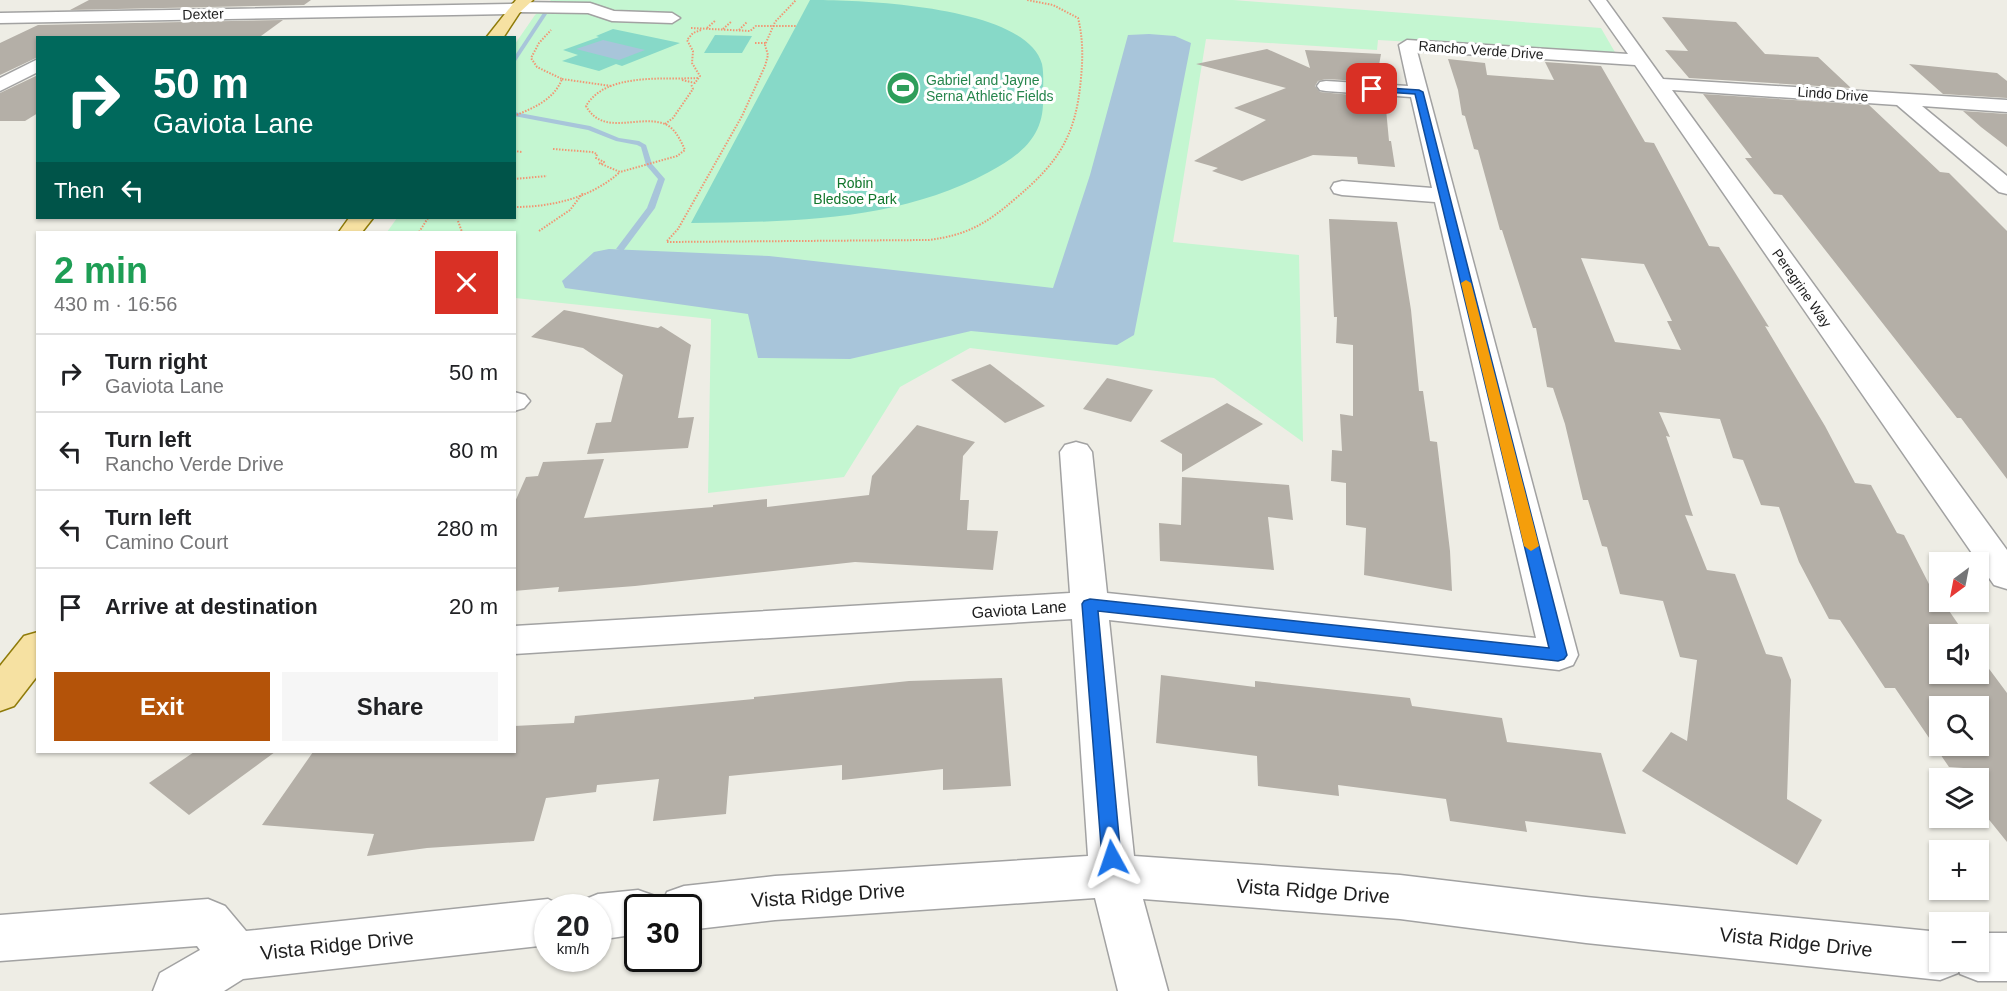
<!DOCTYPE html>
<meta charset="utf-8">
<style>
:root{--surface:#fff;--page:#f6f6f6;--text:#202124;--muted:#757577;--line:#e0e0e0;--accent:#b45309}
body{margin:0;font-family:Helvetica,sans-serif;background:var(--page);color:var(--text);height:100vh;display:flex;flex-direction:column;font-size:22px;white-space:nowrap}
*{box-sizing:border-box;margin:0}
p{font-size:20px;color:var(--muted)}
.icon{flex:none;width:33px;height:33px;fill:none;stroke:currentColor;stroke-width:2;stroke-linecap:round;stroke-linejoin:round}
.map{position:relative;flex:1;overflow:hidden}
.panel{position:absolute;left:36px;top:231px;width:480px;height:522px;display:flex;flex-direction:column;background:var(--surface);border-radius:0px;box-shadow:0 2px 4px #0004}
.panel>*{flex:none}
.guide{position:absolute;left:36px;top:36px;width:480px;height:183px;border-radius:0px;box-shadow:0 2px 4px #0004;background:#00695c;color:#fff;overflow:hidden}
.needle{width:39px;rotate:212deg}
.controls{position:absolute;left:1929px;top:552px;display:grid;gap:12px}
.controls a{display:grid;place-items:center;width:60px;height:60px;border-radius:0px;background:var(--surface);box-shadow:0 2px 4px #0004;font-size:30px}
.speed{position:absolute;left:534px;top:894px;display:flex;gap:12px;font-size:30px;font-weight:700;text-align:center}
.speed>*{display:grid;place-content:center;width:78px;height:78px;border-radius:50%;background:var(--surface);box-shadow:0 2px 4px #0004;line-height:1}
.speed small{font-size:15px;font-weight:400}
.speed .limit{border:3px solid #111;border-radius:9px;background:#fff;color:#111}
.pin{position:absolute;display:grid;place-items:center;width:51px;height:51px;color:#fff;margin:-26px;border-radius:12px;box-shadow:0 3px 9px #0006}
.me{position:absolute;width:66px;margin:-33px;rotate:355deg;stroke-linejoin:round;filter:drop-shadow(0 0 4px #0008)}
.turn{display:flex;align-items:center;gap:21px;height:126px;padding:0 18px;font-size:27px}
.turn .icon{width:78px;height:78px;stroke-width:2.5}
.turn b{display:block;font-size:42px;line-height:51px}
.then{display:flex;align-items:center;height:57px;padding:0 18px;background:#0003;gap:12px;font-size:22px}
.round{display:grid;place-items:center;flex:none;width:63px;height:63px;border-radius:0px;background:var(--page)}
.head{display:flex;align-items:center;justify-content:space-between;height:102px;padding:0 18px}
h1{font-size:36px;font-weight:600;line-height:45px;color:#1e9e55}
.action{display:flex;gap:12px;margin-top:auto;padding:12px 18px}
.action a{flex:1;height:69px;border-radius:0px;background:var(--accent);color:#fff;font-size:24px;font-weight:600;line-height:69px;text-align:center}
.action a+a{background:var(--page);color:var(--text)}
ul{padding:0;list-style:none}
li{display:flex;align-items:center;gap:18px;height:78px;padding:0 18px;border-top:2px solid var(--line)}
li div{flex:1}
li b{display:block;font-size:22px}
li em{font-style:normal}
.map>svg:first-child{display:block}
</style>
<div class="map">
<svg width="2007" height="991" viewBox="0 0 2007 991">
<rect width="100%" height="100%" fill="#eeede5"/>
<polygon fill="#c4f6d1" points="551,0 1233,0 1601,28 1616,54 1378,40 1377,50 1206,39 1173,242 1299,255 1303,442 1214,378 970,348 900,387 844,477 708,493 711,319 515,298 514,232 387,232 397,218 514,218 515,44 535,15"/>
<g fill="#87d9c8">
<path d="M810 0C859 0 1026 5 1042 64 1044 74 1043 86 1043 96 1045 136 1022 154 989 172 899 221 791 222 691 223Z"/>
<polygon points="613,29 680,43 622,66 616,64 599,71 562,61 578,55 563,50 599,37 596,36"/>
<polygon points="715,35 752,36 742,53 704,53"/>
</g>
<g fill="#a8c5da">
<polygon points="1149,34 1175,36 1191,43 1134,335 1117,345 971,331 850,359 758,358 748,314 565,288 562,281 594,252 609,249 769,256 1053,288 1090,175 1128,35"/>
<polygon points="603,40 645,50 619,60 576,49"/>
</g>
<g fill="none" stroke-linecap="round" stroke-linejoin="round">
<g fill="#a8c5da" fill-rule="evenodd">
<polygon points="543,13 547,14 514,64 514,57"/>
<polygon points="514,112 590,126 619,138 639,141 646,145 652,164 665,179 655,208 623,251 616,249 647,208 658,179 646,165 641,147 637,145 616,141 588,130 514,116"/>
</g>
</g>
<g fill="#b4afa7" fill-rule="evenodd">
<polygon points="89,0 311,0 304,5 70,10"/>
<polygon points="1662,17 1736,22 1765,54 1818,57 1851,88 1689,78 1665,50 1688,51"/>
<polygon points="283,20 261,36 38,38 38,57 0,75 0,43 38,25"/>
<polygon points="1267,49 1310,68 1305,50 1381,54 1376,82 1326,79 1318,81 1315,86 1320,92 1374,97 1372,108 1386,109 1389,141 1391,141 1395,167 1358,164 1357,157 1313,155 1242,181 1212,171 1218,168 1194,161 1266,120 1234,108 1286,88 1196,64"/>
<path d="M1448 59 1485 63 1487 75 1554 80 1545 62 1601 66 1645 142 1654 143 1709 246 1719 247 1769 327 1765 326 1825 426 1855 483 1871 485 1897 533 1904 535 1930 586H1933L1940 596V602H1943L1965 634H1940V674H1978V654L2007 693V842L1978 806V769L1949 767 1895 688H1885L1840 620 1829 619 1799 562 1779 507 1761 505 1743 460 1733 458 1720 419 1659 412 1670 437 1666 436 1693 516 1685 515 1707 570 1735 574 1766 654 1782 657 1791 680 1787 799 1822 820 1797 865 1642 771 1671 732 1687 741 1697 660 1680 657 1663 601 1620 594 1607 547 1602 546 1588 500H1583L1565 424 1553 388 1547 387 1536 328H1533L1502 230H1500L1478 150 1474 149 1465 116 1462 115 1458 90ZM1581 258 1644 264 1672 321H1667L1681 350 1615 342ZM1940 706H1978V746H1940Z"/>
<polygon points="1909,64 1997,73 2007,81 2007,98 1943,94"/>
<polygon points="38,75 38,113 25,121 0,121 0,93"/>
<polygon points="1703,94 1869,105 1940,172 1949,173 2007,231 2007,479 1961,418 1957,418 1782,195 1774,194 1745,158 1752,158"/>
<polygon points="1963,111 2007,114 2007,147 1981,127"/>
<polygon points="1329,219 1397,222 1411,310 1419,391 1423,391 1430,441 1437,442 1450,551 1452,591 1364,575 1366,528 1346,525 1346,483 1331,481 1332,450 1342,451 1340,414 1353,416 1353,345 1336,343 1337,317 1334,317"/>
<polygon points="564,310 658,328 661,326 691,345 678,418 694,417 688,448 587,454 596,423 611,422 623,375 583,348 531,337"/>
<polygon points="990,364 1045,406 1005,423 951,380"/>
<polygon points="1107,378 1153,390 1131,422 1083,409"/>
<polygon points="1227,403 1263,424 1182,472 1182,454 1160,441"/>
<polygon points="917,425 975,442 963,456 960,500 969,500 967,530 998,531 993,570 855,562 635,586 558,592 559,587 514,591 514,504 526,477 538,476 543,462 604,459 584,518 713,507 713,505 767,499 767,507 869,495 872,476"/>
<polygon points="1182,477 1289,485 1293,520 1268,517 1274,570 1160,561 1159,523 1181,525"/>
<polygon points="1161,675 1255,687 1255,681 1410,698 1412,706 1502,718 1507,742 1601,753 1626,834 1525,821 1527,832 1450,821 1446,799 1338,785 1339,796 1258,786 1257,756 1156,743"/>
<polygon points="1002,678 1011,786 943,790 943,769 842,780 842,765 729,776 726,814 653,821 659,779 597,785 596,792 546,798 534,841 427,848 367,856 374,834 262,825 313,752 514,752 514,726 574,723 575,716 754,699 754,697 909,681"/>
<polygon points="194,752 275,752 189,815 149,783"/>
</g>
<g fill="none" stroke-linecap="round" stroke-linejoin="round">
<defs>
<g id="minor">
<polygon points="1590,0 1606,0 1663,79 2007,100 2007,112 1922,106 2007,176 2007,194 1999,192 1897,105 1672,90 2007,550 2007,589 1994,585 1635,65 1417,51 1578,655 1573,665 1559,670 1109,620 1134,856 1400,875 1586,897 1940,932 1940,962 1978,962 1978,933 2007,933 2007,981 1978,981 1960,974 1959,970 1958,973 1940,980 1586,943 1400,919 1143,899 1168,991 1118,991 1095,898 775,920 688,930 688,908 660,908 667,892 684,886 775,876 1088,856 1072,619 514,654 514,626 1070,593 1060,452 1065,445 1076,442 1087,445 1092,452 1107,593 1536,638 1435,202 1342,195 1334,193 1331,188 1334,183 1342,181 1432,188 1411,97 1326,91 1320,90 1317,86 1320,82 1326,81 1408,86 1399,45 1407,40 1628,54"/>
<polygon points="517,2 590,3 614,11 672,13 680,18 672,23 612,21 588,13 521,12 515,14 0,23 0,13 511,4"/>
<polygon points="38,59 38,72 0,91 0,78"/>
<polygon points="514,392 525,395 530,401 524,408 514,411"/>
<polygon points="638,890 655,896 660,908 638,908 638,934 598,940 598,908 578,908 581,901 598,894"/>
<polygon points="208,899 225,906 246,931 548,899 566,908 548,908 548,945 243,979 224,991 153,991 160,973 200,950 197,946 0,961 0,915"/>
</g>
<g id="major">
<polygon points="516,0 533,0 520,12 503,38 486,38"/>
<polygon points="349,218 373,218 362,232 339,232"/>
<polygon points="38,632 38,675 14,706 0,711 0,666 24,636"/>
</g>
</defs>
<use href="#minor" stroke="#a2a2a2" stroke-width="3"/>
<use href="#major" stroke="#8f7b09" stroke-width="3"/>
<g stroke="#f19673" stroke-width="2" stroke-dasharray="1.5 1.5" stroke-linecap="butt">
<polyline points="691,28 750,31 756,26 796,26"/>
<polyline points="707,28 716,20"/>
<polyline points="723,29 732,21"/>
<polyline points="739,30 747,22"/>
<polyline points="755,43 766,43"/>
<polyline points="562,79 611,86"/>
<polyline points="682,80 695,83 700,76 692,63 693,51 687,40 693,33 701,30"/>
<path d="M514 116C533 108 554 100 562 79L537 67 531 58 539 43 551 30"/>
<polyline points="665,124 673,118 693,89 691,84"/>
<polyline points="553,149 592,152 597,154 596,158 604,162 601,164"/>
<polyline points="514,151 522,152"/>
<path d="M599 163 620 172 677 156 685 150C681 141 675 128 665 124 638 114 603 137 586 106 606 72 664 80 698 78"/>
<polyline points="514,179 547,176"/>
<path d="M514 207C552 207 591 198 620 172"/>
<polyline points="458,221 462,232"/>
<polyline points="539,231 570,210 583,193"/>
<polyline points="419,232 428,218"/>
<polyline points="667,241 678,229 742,116 765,66 768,55 765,45 775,22 796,0"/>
<path d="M667 242 929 240C967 235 986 224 1015 199 1059 162 1076 136 1081 78 1083 57 1083 38 1078 18L1053 5 1027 0"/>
</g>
<use href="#minor" fill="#fff" fill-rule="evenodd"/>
<use href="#major" fill="#f6e1a2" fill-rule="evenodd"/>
</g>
<polygon fill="#1a73e8" stroke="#114b97" stroke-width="1.5" points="1372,87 1419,90 1423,92 1567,655 1564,659 1558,661 1098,611 1121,858 1118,864 1112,867 1105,864 1102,858 1082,604 1084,601 1090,599 1549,648 1415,94 1370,91 1368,89"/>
<polygon fill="#f59e0b" points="1466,280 1471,283 1539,546 1531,551 1524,546 1461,283"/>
<defs>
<symbol id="stadium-disc" viewBox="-11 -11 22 22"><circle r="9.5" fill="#2e9e5b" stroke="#fff"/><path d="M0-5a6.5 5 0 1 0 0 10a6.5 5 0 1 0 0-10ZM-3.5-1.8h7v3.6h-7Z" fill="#fff"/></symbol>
</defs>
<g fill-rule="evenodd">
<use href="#stadium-disc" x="884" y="69" width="38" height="38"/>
</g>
<g text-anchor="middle" stroke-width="6" stroke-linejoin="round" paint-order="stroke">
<g font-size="14" fill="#1e1e1e" stroke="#fff">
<text transform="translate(203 14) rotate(-2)" y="5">Dexter</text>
<text transform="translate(1481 50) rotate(4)" y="5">Rancho Verde Drive</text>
<text transform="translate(1833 94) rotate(4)" y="5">Lindo Drive</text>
<text transform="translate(1802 288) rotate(55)" y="5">Peregrine Way</text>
</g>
<g font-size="14" fill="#27864d" stroke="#fff" text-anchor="start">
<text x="926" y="85">Gabriel and Jayne<tspan x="926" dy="16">Serna Athletic Fields</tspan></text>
</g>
<g font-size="14" fill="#12762c" stroke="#fff">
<text x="855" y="188">Robin<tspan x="855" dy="16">Bledsoe Park</tspan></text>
</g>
<g font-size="16" fill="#1e1e1e" stroke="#fff">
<text transform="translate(1019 609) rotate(-4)" y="6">Gaviota Lane</text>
</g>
<g font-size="20" fill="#1e1e1e" stroke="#fff">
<text transform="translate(1313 891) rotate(4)" y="7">Vista Ridge Drive</text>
<text transform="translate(828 895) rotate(-4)" y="7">Vista Ridge Drive</text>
<text transform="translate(1796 942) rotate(6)" y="7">Vista Ridge Drive</text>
<text transform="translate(337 945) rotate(-6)" y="7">Vista Ridge Drive</text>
</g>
</g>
</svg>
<div class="controls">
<a><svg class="needle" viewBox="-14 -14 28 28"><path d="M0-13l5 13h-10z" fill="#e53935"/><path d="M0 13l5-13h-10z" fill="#757577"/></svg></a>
<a><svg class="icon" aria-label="sound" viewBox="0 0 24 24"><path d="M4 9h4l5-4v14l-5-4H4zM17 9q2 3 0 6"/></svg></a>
<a><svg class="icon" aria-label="search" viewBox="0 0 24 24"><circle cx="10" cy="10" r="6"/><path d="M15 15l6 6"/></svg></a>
<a><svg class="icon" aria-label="layers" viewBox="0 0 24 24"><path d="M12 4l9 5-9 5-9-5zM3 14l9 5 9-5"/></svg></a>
<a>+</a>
<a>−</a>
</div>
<div class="speed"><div>20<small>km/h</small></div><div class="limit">30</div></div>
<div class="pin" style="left:1372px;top:89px;background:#d93025"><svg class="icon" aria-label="arrive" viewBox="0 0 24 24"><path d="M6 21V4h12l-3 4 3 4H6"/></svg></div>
<svg class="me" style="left:1112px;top:858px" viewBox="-20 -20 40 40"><path d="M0-17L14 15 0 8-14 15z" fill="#1a73e8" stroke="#fff" stroke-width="4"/></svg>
<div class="guide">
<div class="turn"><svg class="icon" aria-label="right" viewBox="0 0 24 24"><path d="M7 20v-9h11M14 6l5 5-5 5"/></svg><div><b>50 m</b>Gaviota Lane</div></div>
<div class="then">Then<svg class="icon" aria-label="left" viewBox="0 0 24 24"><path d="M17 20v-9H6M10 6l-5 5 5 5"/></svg></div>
</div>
<section class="panel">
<div class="head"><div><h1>2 min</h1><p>430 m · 16:56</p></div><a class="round" style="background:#d93025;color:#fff"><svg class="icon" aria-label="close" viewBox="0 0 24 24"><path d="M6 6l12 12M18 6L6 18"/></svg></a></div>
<ul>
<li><svg class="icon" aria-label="right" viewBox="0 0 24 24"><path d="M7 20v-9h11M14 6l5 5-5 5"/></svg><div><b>Turn right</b><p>Gaviota Lane</p></div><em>50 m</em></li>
<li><svg class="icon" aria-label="left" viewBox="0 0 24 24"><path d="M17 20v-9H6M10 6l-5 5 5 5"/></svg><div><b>Turn left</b><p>Rancho Verde Drive</p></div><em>80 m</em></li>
<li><svg class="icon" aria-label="left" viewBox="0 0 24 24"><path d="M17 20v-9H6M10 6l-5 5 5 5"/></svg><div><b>Turn left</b><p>Camino Court</p></div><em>280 m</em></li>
<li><svg class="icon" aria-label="arrive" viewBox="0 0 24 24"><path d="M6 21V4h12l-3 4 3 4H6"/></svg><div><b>Arrive at destination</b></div><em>20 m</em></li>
</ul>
<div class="action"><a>Exit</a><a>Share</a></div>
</section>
</div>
